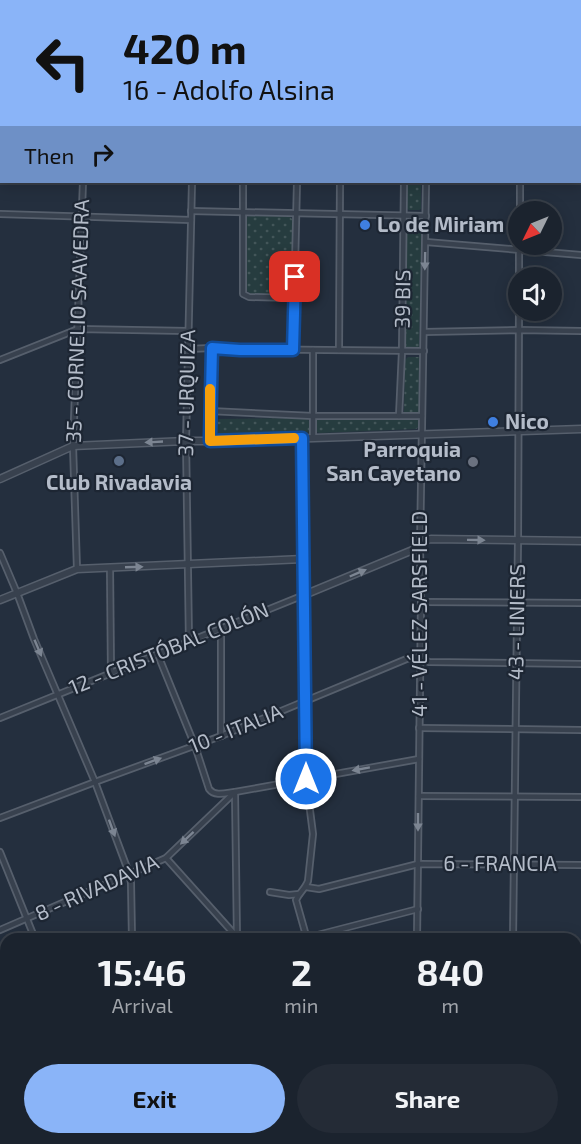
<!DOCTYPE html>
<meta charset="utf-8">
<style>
:root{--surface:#1b232e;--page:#242b36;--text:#f1f3f6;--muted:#a0a4aa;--line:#39404a;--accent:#8ab4f8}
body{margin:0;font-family:"Exo 2",sans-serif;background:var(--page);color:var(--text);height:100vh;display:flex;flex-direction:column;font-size:22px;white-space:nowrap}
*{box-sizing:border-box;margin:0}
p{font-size:20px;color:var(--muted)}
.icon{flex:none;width:33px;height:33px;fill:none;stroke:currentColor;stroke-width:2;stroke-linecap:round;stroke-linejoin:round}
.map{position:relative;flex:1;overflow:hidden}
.panel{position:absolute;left:0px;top:933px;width:582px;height:212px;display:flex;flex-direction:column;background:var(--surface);border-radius:18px 18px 0 0;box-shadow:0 3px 15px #0003,0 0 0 2px var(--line)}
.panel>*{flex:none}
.banner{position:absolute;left:0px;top:0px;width:582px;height:183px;box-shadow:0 3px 15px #0003,0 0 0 2px var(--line);background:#8ab4f8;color:#111;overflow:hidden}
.needle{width:39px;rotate:227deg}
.fabs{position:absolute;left:508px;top:201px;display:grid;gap:12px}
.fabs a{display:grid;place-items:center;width:54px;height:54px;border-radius:50%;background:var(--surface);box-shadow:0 3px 15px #0003,0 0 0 2px var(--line);font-size:30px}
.pin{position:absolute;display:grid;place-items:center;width:51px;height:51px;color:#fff;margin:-26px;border-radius:12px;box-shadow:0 3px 9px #0006}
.me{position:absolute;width:66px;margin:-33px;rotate:0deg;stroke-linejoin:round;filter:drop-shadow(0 0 4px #0008)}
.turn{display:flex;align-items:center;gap:21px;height:126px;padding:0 24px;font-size:27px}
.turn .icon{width:78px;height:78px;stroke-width:2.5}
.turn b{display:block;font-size:42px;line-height:51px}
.then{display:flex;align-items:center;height:57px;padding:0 24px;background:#0003;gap:12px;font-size:22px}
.eta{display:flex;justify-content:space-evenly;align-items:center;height:102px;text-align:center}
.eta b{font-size:36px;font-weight:700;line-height:42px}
.primary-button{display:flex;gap:12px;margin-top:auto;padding:12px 24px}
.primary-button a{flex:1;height:69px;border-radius:36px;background:var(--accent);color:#111;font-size:24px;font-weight:700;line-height:69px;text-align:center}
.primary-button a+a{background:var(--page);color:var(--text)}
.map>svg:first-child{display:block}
</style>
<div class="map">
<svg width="581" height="1144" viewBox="0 0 581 1144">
<defs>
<pattern id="park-dots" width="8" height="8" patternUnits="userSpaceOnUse" patternTransform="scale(1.5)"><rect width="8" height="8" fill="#263c3f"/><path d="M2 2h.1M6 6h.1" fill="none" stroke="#435659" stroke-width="1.8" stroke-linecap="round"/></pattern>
</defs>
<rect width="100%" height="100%" fill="#242f3e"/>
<g fill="url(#park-dots)">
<polygon points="406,182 421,182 421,209 419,210 409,210 406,208"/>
<polygon points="253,215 289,216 293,220 292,289 289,294 251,294 245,289 245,222 247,217"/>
<polygon points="408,217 420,218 422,222 419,349 406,349 405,347 406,220"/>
<polygon points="408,357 419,357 421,360 420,413 418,414 406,414 404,412 405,360"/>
<polygon points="306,418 309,421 309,431 306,435 220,435 216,431 216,421 219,419"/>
<polygon points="318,418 417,419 420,422 419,427 416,429 320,433 317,432 315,421"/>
</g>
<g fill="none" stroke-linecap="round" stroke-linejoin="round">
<defs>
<g id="minor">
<polyline points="255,0 259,2"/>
<polyline points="332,0 335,2"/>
<polyline points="88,2 88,0"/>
<polyline points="195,2 195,0"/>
<polyline points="358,2 358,0"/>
<polyline points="442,2 442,0"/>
<polyline points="533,2 533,0"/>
<polyline points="0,105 2,105"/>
<polyline points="580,116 581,116"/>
<polyline points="580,151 581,151"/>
<polyline points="243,182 243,294 249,297 294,298"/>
<polyline points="191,211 426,216"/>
<polyline points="520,212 520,182"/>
<polyline points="0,214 191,220"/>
<polyline points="426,242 581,255"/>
<polyline points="519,278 519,244"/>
<polyline points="424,332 519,330 581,331"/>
<polyline points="188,349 212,348 240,349 424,351"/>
<polyline points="293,349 297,182"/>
<polyline points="313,350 313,438"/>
<polyline points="339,350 340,182"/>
<polyline points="0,360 78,329 188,331"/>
<polyline points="210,411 313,416 422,416"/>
<polyline points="399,416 402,351 404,182"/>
<polyline points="302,438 303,559"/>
<polyline points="210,441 212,348"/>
<polyline points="0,553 17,593 34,639 95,782 129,873 131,883 132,939"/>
<polyline points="110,568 111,672"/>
<polyline points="77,569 73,446 83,182"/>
<polyline points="421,602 581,603"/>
<polyline points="221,629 221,736"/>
<polyline points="189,641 186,441 192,182"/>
<path d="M158 655 195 746 209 789C215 797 226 793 235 792L237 939"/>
<path d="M0 718 304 595 306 779 313 834 308 881C305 889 299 893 296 900L307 939"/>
<polyline points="419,728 581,730"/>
<polyline points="419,796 581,797"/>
<polyline points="0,818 95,782 221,736 409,658 420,658 429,662 581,664"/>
<polyline points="0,852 35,939"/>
<polyline points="166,858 236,936"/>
<polyline points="306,887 319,889 418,864 581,865"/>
<polyline points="270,892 289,895 299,894"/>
<polyline points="0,930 166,858 235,792 419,759"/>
<polyline points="306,938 418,909"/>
<polyline points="417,939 421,602 420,547 426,182"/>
<polyline points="513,939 518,541 519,306"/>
<polyline points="576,947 581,947"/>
<polyline points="576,1026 581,1026"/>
<polyline points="0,1053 6,1050"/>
<polyline points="576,1097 581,1097"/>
<polyline points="53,1144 65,1138"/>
</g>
<g id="tertiary">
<polyline points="0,479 73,446 186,441 223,441 581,429"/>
<polyline points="0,600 77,569 303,559 304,595 420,547 427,540 431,539 581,541"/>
<polyline points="578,1144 581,1131"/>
</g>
</defs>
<use href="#minor" stroke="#565f6c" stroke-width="8"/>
<use href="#tertiary" stroke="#565f6c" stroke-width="9"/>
<use href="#minor" stroke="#38414e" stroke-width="4.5"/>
<use href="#tertiary" stroke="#38414e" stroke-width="6"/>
<g stroke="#5a6575" stroke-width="1.5" stroke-dasharray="6 6" stroke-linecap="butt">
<polyline points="304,0 307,2"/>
<polyline points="580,133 581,133"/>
</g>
</g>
<defs><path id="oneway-solid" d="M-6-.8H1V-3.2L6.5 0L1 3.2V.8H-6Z" transform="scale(1.5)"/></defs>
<g fill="#7c8592">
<use href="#oneway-solid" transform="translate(425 261) rotate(91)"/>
<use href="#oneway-solid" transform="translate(154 442) rotate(177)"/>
<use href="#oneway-solid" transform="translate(476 540) rotate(1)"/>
<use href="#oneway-solid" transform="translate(134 567) rotate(-2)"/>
<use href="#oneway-solid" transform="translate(358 573) rotate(-23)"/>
<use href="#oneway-solid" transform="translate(38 648) rotate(67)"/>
<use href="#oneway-solid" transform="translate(153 761) rotate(-20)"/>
<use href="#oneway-solid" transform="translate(361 769) rotate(170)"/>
<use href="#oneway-solid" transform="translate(418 822) rotate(90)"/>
<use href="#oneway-solid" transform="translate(112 828) rotate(70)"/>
<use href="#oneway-solid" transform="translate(187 838) rotate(137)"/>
</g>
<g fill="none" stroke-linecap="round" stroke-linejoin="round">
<defs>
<polyline id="route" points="295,277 293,350 240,350 212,348 210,437 210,441 302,438 306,779"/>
</defs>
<use href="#route" stroke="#114b97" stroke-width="15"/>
<use href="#route" stroke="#1a73e8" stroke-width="10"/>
<polyline stroke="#f59e0b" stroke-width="10" points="210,389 210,441 294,438"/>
</g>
<g fill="#3f7fe0" stroke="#1d2633" stroke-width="2">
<circle cx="365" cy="225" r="6"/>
<circle cx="493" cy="422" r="6"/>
</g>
<circle fill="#5c6f8a" stroke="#1d2633" stroke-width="2" cx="119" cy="461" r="6"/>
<circle fill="#6b7280" stroke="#1d2633" stroke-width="2" cx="473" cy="462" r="6"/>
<g text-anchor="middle" stroke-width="4.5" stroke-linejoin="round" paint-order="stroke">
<g font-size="21" font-weight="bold" fill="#b4bcc9" stroke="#1d2633" text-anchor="start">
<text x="377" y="232">Lo de Miriam</text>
<text x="505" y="429">Nico</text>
<text x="461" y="457" text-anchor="end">Parroquia<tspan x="461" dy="24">San Cayetano</tspan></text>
<text x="119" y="490" text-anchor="middle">Club Rivadavia</text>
</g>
<g font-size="21" fill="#b4bcc9" stroke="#1d2633">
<text transform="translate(403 299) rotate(-89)" y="7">39 BIS</text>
<text transform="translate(78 321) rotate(-88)" y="7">35 - CORNELIO SAAVEDRA</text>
<text transform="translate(187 393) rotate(-89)" y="7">37 - URQUIZA</text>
<text transform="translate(420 614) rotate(-90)" y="7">41 - VÉLEZ SARSFIELD</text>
<text transform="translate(517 622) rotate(-89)" y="7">43 - LINIERS</text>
<text transform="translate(169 649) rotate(-22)" y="7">12 - CRISTÓBAL COLÓN</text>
<text transform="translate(236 729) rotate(-22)" y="7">10 - ITALIA</text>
<text x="500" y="871">6 - FRANCIA</text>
<text transform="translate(97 888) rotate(-24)" y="7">8 - RIVADAVIA</text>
</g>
</g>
</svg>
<div class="fabs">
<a><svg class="needle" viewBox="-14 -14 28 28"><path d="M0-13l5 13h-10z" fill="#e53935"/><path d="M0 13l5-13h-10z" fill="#a0a4aa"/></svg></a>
<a><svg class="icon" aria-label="sound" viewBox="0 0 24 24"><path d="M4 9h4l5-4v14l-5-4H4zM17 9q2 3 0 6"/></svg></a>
</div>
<div class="pin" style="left:295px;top:277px;background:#d93025"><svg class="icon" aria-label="arrive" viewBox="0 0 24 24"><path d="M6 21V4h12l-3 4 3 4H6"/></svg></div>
<svg class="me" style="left:306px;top:779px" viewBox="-20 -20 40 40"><circle r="17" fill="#1a73e8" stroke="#fff" stroke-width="3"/><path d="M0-11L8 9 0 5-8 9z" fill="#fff"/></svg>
<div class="banner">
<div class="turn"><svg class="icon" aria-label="left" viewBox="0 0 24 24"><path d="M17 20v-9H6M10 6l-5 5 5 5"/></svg><div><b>420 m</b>16 - Adolfo Alsina</div></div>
<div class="then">Then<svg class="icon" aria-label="right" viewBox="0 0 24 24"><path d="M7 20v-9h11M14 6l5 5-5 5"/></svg></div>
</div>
<section class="panel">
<div class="eta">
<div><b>15:46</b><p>Arrival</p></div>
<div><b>2</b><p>min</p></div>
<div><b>840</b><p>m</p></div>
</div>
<div class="primary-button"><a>Exit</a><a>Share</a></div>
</section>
</div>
